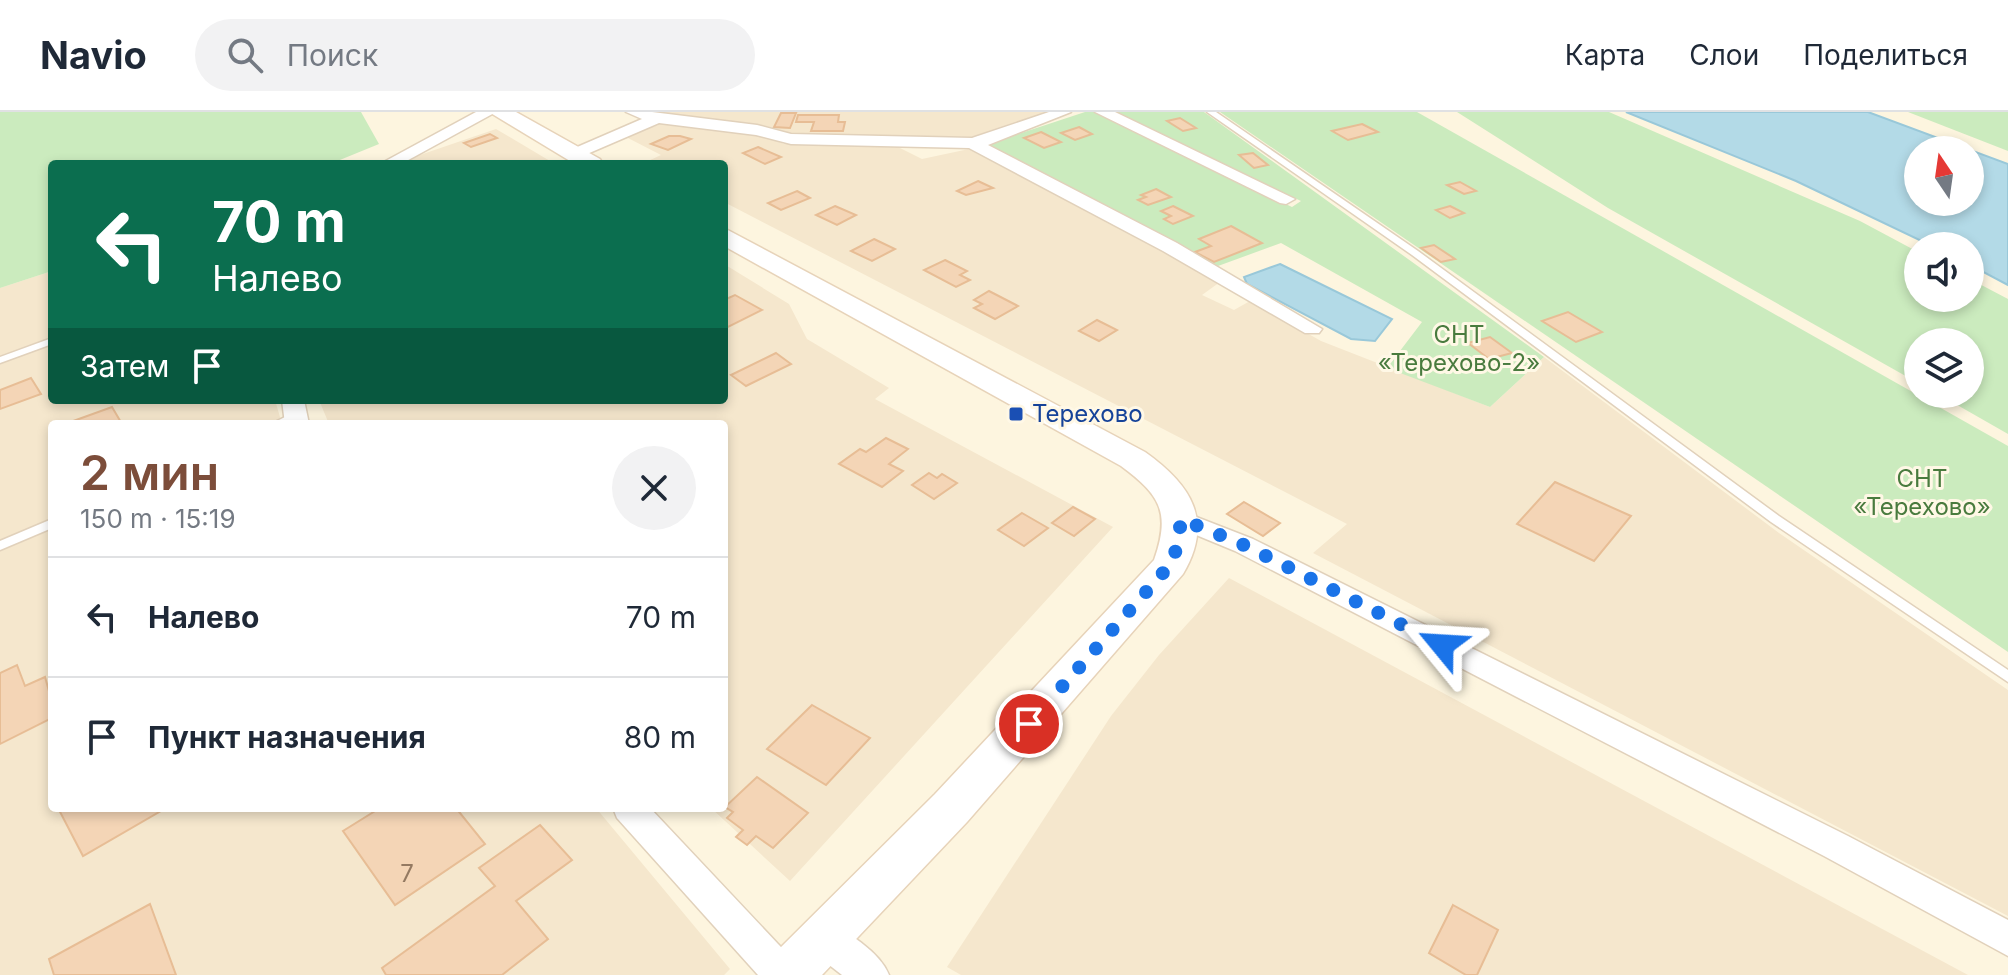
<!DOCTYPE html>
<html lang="ru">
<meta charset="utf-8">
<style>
:root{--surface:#fff;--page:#f2f2f3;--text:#1f2937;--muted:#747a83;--line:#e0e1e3;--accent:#7c4d3a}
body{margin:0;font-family:Inter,sans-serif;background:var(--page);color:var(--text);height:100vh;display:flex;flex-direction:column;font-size:30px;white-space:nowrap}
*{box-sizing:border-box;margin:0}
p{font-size:26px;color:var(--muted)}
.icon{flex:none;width:44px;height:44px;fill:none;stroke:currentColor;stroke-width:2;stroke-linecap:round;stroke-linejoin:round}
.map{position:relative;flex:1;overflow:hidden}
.sheet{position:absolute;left:48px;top:308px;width:680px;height:392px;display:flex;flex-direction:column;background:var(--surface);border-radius:8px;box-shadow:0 4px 12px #0003}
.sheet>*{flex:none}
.guide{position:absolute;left:48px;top:48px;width:680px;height:244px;border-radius:8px;box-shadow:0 4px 12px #0003;background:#0b6e4f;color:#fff;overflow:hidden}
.needle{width:52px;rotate:347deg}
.fabs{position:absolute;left:1904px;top:24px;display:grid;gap:16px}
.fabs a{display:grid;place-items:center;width:80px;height:80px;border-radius:50%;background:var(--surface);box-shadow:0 4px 12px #0003;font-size:40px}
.pin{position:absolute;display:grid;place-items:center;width:68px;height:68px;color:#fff;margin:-34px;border:4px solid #fff;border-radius:50%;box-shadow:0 2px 8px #0007}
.me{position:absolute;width:88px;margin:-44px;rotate:297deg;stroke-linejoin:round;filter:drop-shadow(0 0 6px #0008)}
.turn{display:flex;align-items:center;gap:28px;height:168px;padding:0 32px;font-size:36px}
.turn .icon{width:104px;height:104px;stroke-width:2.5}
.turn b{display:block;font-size:56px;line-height:68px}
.then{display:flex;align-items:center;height:76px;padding:0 32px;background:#0003;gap:16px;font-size:30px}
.round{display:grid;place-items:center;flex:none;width:84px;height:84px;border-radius:42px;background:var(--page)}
.overview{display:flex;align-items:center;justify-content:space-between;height:136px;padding:0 32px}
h1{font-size:48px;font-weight:600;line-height:60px;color:var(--accent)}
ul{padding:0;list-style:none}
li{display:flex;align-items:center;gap:24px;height:120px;padding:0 32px;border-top:2px solid var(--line)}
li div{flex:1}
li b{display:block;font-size:30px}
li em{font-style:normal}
header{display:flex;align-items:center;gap:48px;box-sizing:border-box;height:112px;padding:0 40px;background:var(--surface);border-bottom:2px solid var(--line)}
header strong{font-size:38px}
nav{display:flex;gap:44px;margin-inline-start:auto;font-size:28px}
.search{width:560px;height:72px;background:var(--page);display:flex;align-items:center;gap:20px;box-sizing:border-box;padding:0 28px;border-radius:44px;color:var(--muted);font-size:30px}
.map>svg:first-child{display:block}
</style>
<header>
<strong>Navio</strong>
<div class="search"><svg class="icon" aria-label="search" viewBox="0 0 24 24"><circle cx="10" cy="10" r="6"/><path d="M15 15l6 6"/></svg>Поиск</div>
<nav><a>Карта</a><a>Слои</a><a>Поделиться</a></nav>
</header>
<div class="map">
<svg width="2008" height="863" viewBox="0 0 2008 863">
<rect width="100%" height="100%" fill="#fdf5df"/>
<g fill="#f5e7cd">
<polygon points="649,0 1052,0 976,25 796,23 770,15"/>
<polygon points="661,12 762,23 784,32 894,33 922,47 969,37 1220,170 1202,183 1234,198 1250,189 1321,229 1490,295 1544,245 1779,421 2008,578 2008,804 1313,441 1347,412 724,90 724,52 646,50 661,43 626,25"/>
<polygon points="496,17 555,52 405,52 417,44"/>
<polygon points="724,152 789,192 807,227 889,276 875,287 1113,415 790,769 711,696 724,696 724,312 329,312 319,288 724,288"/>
<polygon points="52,159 52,288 275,288 282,312 52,312 52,696 596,696 730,857 724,863 0,863 0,176"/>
<polygon points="1229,466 1968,863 961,863 947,855 1111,604 1159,543"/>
</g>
<g fill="#cbebbe">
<polygon points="0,0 361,0 379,32 330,52 52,52 52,159 0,176"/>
<polygon points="1085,0 1095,0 1292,95 1301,89 1110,0 1204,0 1544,245 1490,295 1387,256 1422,210 1281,131 1218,154 985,33"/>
<polygon points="1220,0 1417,0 2008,334 2008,540"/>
<polygon points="1457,0 1609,0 1860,109 1918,140 1918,186 1970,186 1970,167 2008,187 2008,322 1938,282 1970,282 1970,230 1918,230 1918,271 1608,96"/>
<polygon points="1909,0 2008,0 2008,39 1908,0"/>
</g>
<g fill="#b3dae7" stroke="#99c8d9" stroke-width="2" fill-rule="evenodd">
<path d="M1626 0H1868L2008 52V173L1970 153V134H1932L1796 69ZM1918 38H1970V90H1918Z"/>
<polygon points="1280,152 1392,207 1375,229 1351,227 1247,172 1244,165"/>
</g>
<g fill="#f4d5b6" stroke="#e7bd95" stroke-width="2">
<polygon points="781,1 796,1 790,16 774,15"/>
<polygon points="798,3 839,3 838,10 845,10 843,19 811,19 814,10 796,10"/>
<polygon points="1180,6 1196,16 1183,19 1167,9"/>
<polygon points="1362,12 1378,20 1348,28 1332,19"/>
<polygon points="1079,15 1092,22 1075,28 1061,21"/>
<polygon points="1041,20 1061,30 1044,36 1024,26"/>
<polygon points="490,22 497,26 471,35 464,31"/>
<polygon points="669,24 680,24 691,27 668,38 651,32"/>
<polygon points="758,35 781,45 765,52 743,41"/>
<polygon points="1253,41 1268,53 1254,56 1239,43"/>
<polygon points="978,69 993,76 966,83 957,79"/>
<polygon points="1460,70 1476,79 1464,82 1447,73"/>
<polygon points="1156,77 1171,85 1148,93 1138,88 1146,85 1141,83"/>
<polygon points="797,79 810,86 781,98 768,91"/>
<polygon points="835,94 856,103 837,113 816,103"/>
<polygon points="1173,94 1193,104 1173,112 1164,107 1171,104 1161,99"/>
<polygon points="1450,94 1464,101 1450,106 1436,98"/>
<polygon points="1231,114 1262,131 1214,150 1195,140 1211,134 1199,127"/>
<polygon points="874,127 895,137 872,149 851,139"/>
<polygon points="1434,133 1455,147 1441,150 1421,136"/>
<polygon points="945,148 967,159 960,163 970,168 956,175 924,158"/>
<polygon points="989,179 1018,194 995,207 974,196 982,192 974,188"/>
<polygon points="735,183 762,198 728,215 724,213 724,188"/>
<polygon points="1568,200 1602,220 1576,230 1542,209"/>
<polygon points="1097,208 1117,218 1099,229 1079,219"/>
<polygon points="1490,225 1512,241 1489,247 1468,231"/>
<polygon points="776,241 791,252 746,274 731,263"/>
<polygon points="31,266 41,282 0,297 0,278"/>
<polygon points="112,295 122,312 65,312"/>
<polygon points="886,326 908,337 889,352 903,359 882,375 839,352 860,337 866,340"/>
<polygon points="929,361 937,366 942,362 957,371 934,387 912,373"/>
<polygon points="1555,370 1631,404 1594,449 1517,412"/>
<polygon points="1244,390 1280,411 1263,424 1227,402"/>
<polygon points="1073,395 1095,407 1074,424 1052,411"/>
<polygon points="1022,401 1048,416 1024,434 998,418"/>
<polygon points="17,553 25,574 45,565 52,590 52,606 0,632 0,561"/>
<polygon points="812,593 870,626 826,673 767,637"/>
<polygon points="757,665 808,701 773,736 756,724 747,733 736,725 743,718 727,706 733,700 725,695"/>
<polygon points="58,696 166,696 83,744"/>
<polygon points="380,696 456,696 485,732 395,793 343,719"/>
<polygon points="540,713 572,748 516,789 548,827 502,863 386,863 382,856 495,774 479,756"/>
<polygon points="150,792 176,863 54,863 49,847"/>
<polygon points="1453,793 1498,818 1477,863 1466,863 1429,841"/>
</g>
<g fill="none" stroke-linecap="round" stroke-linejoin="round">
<defs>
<g id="service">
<polygon points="1207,0 1216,0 1418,139 1779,404 2008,558 2008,570 1771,410 1412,143"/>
<polygon points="52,226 52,232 0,251 0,245"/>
<path d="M293 301 298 304C290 312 281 312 271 312Z"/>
<polygon points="52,407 52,416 0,438 0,429"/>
</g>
<g id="minor">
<polygon points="476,0 496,0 401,52 380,52"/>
<polygon points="626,0 652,0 757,13 791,22 972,26 1049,0 1071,0 988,33 1177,131 1322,217 1319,221 1305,221 1163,139 969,36 791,32 756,23 659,11 580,45 568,45 568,39 642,7"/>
<polygon points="1095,0 1115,0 1295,87 1286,92 1280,91"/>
<polygon points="282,288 304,288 309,312 285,312"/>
<polygon points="1181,399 1253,427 1848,724 2008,808 2008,844 1824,744 1235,439 1172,413 1168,407 1172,401"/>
<polygon points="613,696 650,696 795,850 800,863 758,863 617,706"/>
<path d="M823 809C846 818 880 840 889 863H842L810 838 805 826 810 814Z"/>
</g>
<g id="secondary">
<polygon points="489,0 516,0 600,47 603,52 575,52"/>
<path d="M724 116 1145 340C1190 372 1215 408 1183 462L967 710 822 863H763L770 846 935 682 1154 448C1171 400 1160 383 1121 354L724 134Z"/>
</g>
</defs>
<use href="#service" stroke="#e1d1bb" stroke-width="3"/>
<use href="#minor" stroke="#e1d1bb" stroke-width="3"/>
<use href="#secondary" stroke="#e7d3b9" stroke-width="3"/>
<use href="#service" fill="#fff" fill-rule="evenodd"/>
<use href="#minor" fill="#fff" fill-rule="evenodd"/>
<use href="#secondary" fill="#fff" fill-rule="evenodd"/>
</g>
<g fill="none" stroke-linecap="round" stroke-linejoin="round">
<polyline stroke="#1a73e8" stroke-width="14" stroke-dasharray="0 25.2" points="1029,612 1170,453 1178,433 1181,407 1244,433 1442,533"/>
</g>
<rect fill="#1a4fb4" stroke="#fff8e6" stroke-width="3" x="1008" y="294" width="16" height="16" rx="4"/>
<g text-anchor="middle" stroke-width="6" stroke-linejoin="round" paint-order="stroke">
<g font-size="24" fill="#497b3e" stroke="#fff8e6">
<text x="1459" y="231">СНТ<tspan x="1459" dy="28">«Терехово-2»</tspan></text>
<text x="1922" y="375">СНТ<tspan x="1922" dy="28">«Терехово»</tspan></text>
</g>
<g font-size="24" fill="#164399" stroke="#fff8e6" text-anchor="start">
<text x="1032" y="310">Терехово</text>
</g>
<g font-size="24" fill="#947a62">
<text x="407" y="770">7</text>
</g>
</g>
</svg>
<div class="fabs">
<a><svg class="needle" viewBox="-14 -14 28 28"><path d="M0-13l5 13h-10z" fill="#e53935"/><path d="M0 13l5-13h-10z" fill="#747a83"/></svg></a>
<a><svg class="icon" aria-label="sound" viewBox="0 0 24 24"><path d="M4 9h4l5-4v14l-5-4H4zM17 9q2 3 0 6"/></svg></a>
<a><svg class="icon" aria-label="layers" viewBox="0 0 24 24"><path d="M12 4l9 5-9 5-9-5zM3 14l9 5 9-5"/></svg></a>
</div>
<div class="pin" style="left:1029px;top:612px;background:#d93025"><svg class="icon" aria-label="arrive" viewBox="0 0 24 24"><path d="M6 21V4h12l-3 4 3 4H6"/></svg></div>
<svg class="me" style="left:1442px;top:533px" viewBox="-20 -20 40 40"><path d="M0-17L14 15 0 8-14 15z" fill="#1a73e8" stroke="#fff" stroke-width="4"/></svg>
<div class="guide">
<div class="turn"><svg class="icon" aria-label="left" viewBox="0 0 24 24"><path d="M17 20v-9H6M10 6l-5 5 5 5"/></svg><div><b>70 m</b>Налево</div></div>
<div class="then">Затем<svg class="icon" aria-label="arrive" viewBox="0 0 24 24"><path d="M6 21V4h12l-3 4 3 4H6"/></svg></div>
</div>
<section class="sheet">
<div class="overview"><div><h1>2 мин</h1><p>150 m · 15:19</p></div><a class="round"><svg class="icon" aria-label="close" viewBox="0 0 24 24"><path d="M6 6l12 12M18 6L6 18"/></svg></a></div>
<ul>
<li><svg class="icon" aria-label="left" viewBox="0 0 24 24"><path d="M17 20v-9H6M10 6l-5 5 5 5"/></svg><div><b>Налево</b></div><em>70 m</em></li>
<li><svg class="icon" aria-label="arrive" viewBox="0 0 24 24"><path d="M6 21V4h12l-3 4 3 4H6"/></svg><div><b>Пункт назначения</b></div><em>80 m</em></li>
</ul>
</section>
</div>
